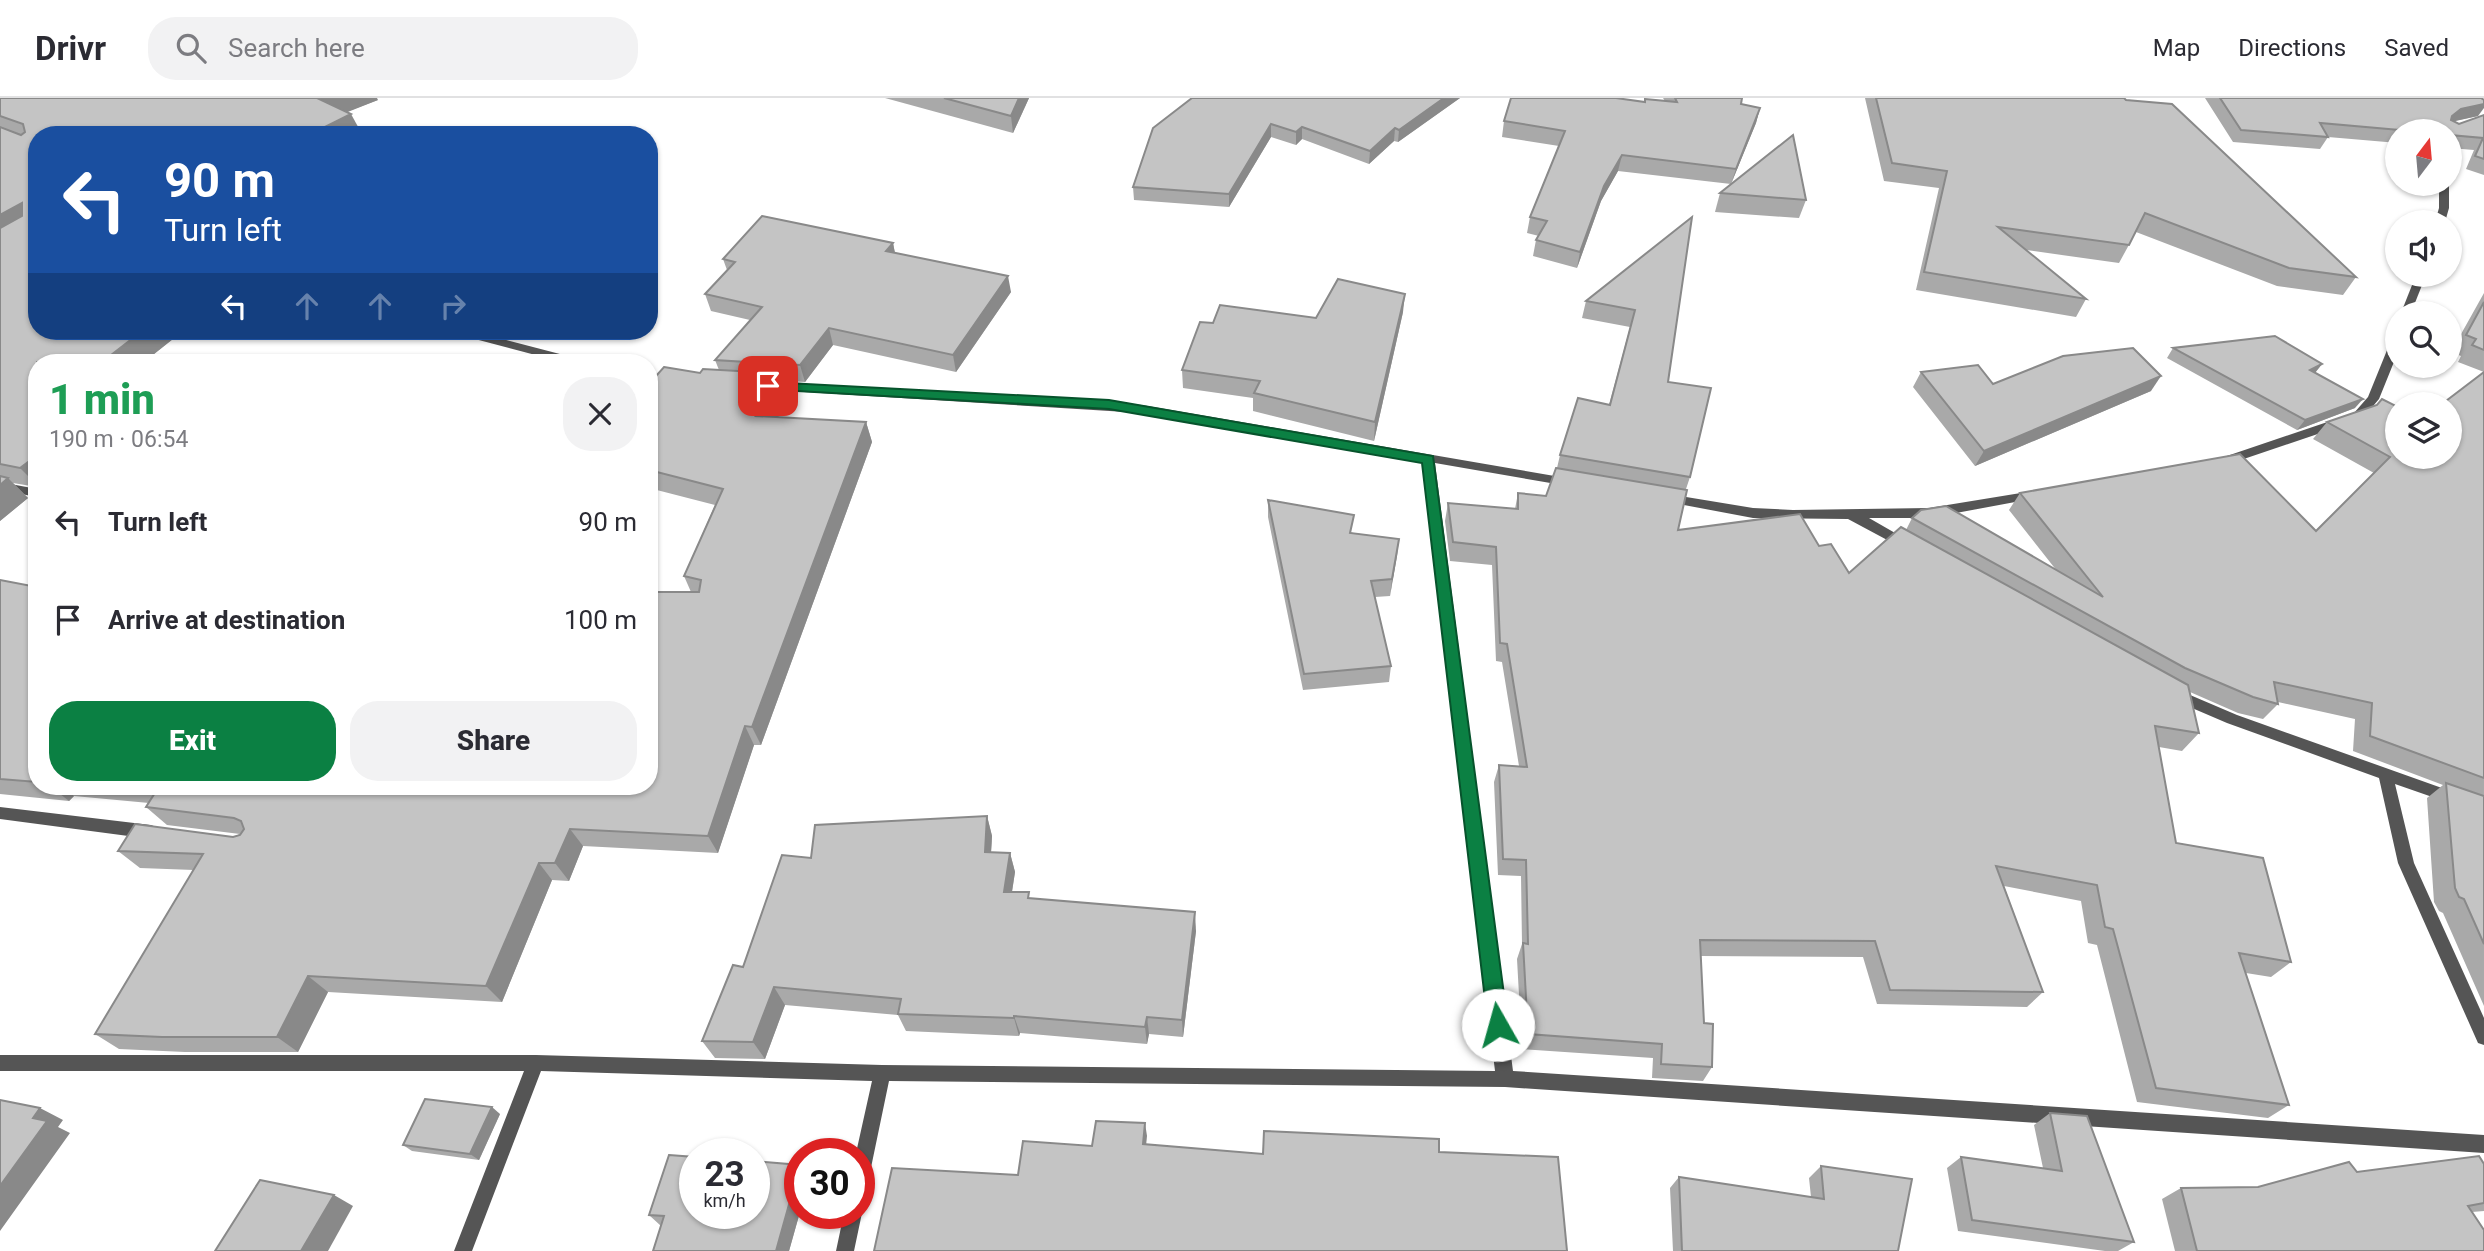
<!DOCTYPE html>
<meta charset="utf-8">
<style>
:root{--surface:#fff;--page:#f2f2f3;--text:#2b2b33;--muted:#7c7c81;--line:#e1e1e2;--accent:#0b8043}
body{margin:0;font-family:Roboto,sans-serif;background:var(--page);color:var(--text);height:100vh;display:flex;flex-direction:column;font-size:26px;white-space:nowrap}
*{box-sizing:border-box;margin:0}
p{font-size:23px;color:var(--muted)}
.icon{flex:none;width:38px;height:38px;fill:none;stroke:currentColor;stroke-width:2;stroke-linecap:round;stroke-linejoin:round}
.map{position:relative;flex:1;overflow:hidden}
.sheet{position:absolute;left:28px;top:256px;width:630px;height:441px;display:flex;flex-direction:column;background:var(--surface);border-radius:28px;box-shadow:0 2px 5px #0004}
.sheet>*{flex:none}
.banner{position:absolute;left:28px;top:28px;width:630px;height:214px;border-radius:28px;box-shadow:0 2px 5px #0004;background:#1a4fa0;color:#fff;overflow:hidden}
.needle{width:46px;rotate:16deg}
.tools{position:absolute;left:2385px;top:21px;display:grid;gap:14px}
.tools a{display:grid;place-items:center;width:77px;height:77px;border-radius:50%;background:var(--surface);box-shadow:0 2px 5px #0004;font-size:35px}
.speed{position:absolute;left:679px;top:1040px;display:flex;gap:14px;font-size:35px;font-weight:700;text-align:center}
.speed>*{display:grid;place-content:center;width:91px;height:91px;border-radius:50%;background:var(--surface);box-shadow:0 2px 5px #0004;line-height:1}
.speed small{font-size:18px;font-weight:400}
.speed .limit{border:10px solid #d22;background:#fff;color:#111}
.pin{position:absolute;display:grid;place-items:center;width:60px;height:60px;color:#fff;margin:-30px;border-radius:14px;box-shadow:0 4px 10px #0006}
.me{position:absolute;width:77px;margin:-38px;rotate:353deg;stroke-linejoin:round;filter:drop-shadow(0 0 5px #0008)}
.turn{display:flex;align-items:center;gap:24px;height:147px;padding:0 21px;font-size:32px}
.turn .icon{width:91px;height:91px;stroke-width:2.5}
.turn b{display:block;font-size:49px;line-height:60px}
.lanes{display:flex;align-items:center;height:66px;padding:0 21px;background:#0003;justify-content:center;gap:35px;direction:ltr}
.lanes .off{opacity:.35}
.round{display:grid;place-items:center;flex:none;width:74px;height:74px;border-radius:28px;background:var(--page)}
.summary{display:flex;align-items:center;justify-content:space-between;height:119px;padding:0 21px}
h1{font-size:42px;font-weight:800;line-height:52px;color:#1e9e55}
.action{display:flex;gap:14px;margin-top:auto;padding:14px 21px}
.action a{flex:1;height:80px;border-radius:28px;background:var(--accent);color:#fff;font-size:28px;font-weight:800;line-height:80px;text-align:center}
.action a+a{background:var(--page);color:var(--text)}
ul{padding:0;list-style:none}
li{display:flex;align-items:center;gap:21px;height:98px;padding:0 21px}
li div{flex:1}
li b{display:block;font-size:26px}
li em{font-style:normal}
header{display:flex;align-items:center;gap:42px;box-sizing:border-box;height:98px;padding:0 35px;background:var(--surface);border-bottom:2px solid var(--line)}
header strong{font-size:33px}
nav{display:flex;gap:38px;margin-inline-start:auto;font-size:24px}
.search{width:490px;height:63px;background:var(--page);display:flex;align-items:center;gap:18px;box-sizing:border-box;padding:0 24px;border-radius:28px;color:var(--muted);font-size:26px}
.map>svg:first-child{display:block}
</style>
<header>
<strong>Drivr</strong>
<div class="search"><svg class="icon" aria-label="search" viewBox="0 0 24 24"><circle cx="10" cy="10" r="6"/><path d="M15 15l6 6"/></svg>Search here</div>
<nav><a>Map</a><a>Directions</a><a>Saved</a></nav>
</header>
<div class="map">
<svg width="2484" height="1153" viewBox="0 0 2484 1153">
<rect width="100%" height="100%" fill="#fff"/>
<g fill="none" stroke-linecap="round" stroke-linejoin="round">
<g fill="#555" fill-rule="evenodd">
<polygon points="2439,86 2449,86 2449,110 2445,124 2435,124 2439,110"/>
<polygon points="2416,177 2426,177 2411,215 2401,215"/>
<polygon points="454,233 472,233 579,261 581,264 562,264 456,236"/>
<polygon points="2394,235 2398,235 2398,254 2379,301 2362,321 2229,366 2221,366 2219,363 2221,360 2354,315 2368,299"/>
<polygon points="776,285 1142,307 1572,381 1574,384 1568,388 1435,365 1513,973 2484,1037 2484,1055 1505,989 889,983 868,1084 865,1090 859,1093 859,1055 856,1055 872,983 541,973 472,1153 454,1153 524,973 0,973 0,957 536,957 882,967 1495,973 1422,363 1142,315 772,292 772,286"/>
<polygon points="0,384 37,391 37,399 0,392"/>
<polygon points="2033,393 2039,397 2037,400 1929,420 1869,420 1909,443 1910,446 1904,451 1848,421 1753,420 1668,404 1662,400 1668,396 1753,410 1793,412 1929,410"/>
<polygon points="2176,591 2237,617 2484,705 2484,717 2395,686 2414,765 2484,920 2484,947 2478,945 2398,765 2379,680 2227,625 2171,601 2169,597 2171,593"/>
<polygon points="0,709 151,727 156,729 159,734 156,739 151,741 0,721"/>
<polygon points="859,1108 862,1115 854,1153 836,1153 844,1115 859,1115"/>
</g>
</g>
<g fill="#a9a9a9">
<polygon points="0,0 378,2 346,14 362,36 37,37 183,233 144,264 37,264 37,389 13,385 28,400 0,423"/>
<polygon points="885,0 1029,0 1013,35"/>
<polygon points="1192,0 1460,0 1398,44 1394,43 1369,66 1302,41 1296,47 1271,39 1229,109 1134,102 1133,89"/>
<polygon points="1663,0 1742,0 1741,6 1760,10 1756,25 1731,86 1618,73 1601,103 1577,170 1533,158 1536,142 1539,138 1527,135 1530,119 1559,48 1502,39 1504,23 1644,4 1645,1 1665,3"/>
<polygon points="1865,0 2124,0 2356,179 2343,197 2277,188 2136,134 2119,165 2026,152 2086,201 2076,219 1916,192 1939,90 1884,83"/>
<polygon points="2205,0 2481,0 2478,18 2454,23 2459,26 2484,17 2484,77 2466,71 2474,52 2450,50 2450,33 2398,33 2398,45 2328,39 2320,51 2233,44"/>
<polygon points="1720,95 1806,102 1799,120 1715,114"/>
<polygon points="1692,119 1668,284 1690,379 1686,391 1678,432 1819,448 1849,475 1906,432 1912,420 2057,473 2009,412 2020,395 2316,433 2374,375 2313,341 2327,324 2398,359 2484,274 2458,264 2461,258 2451,254 2484,195 2484,908 2443,815 2439,813 2434,804 2427,700 2443,687 2353,653 2355,621 2278,604 2278,606 2263,621 2238,615 2190,594 2199,635 2182,653 2159,649 2176,745 2291,864 2271,879 2246,875 2289,1007 2268,1020 2137,1004 2097,847 2088,845 2081,803 2004,788 2043,894 2027,909 1877,906 1863,859 1701,858 1704,925 1712,969 1703,983 1652,980 1653,960 1522,951 1517,861 1522,846 1521,778 1498,777 1494,684 1499,667 1519,668 1502,564 1496,563 1492,467 1450,463 1445,423 1448,405 1515,411 1518,395 1546,398 1557,370 1560,357 1609,307 1630,229 1582,220 1586,203"/>
<polygon points="893,145 895,155 1011,194 956,274 833,247 805,284 791,283 795,297 778,319 866,324 872,344 761,647 754,647 718,755 583,748 569,783 552,782 502,904 328,894 298,954 185,954 119,951 95,936 194,772 140,770 118,753 233,739 240,736 167,727 146,709 149,705 74,698 69,703 0,696 0,482 37,489 37,688 649,688 691,494 684,478 715,407 649,390 649,286 700,275 719,272 715,262 750,222 711,213 705,196 727,172 723,161"/>
<polygon points="1403,214 1374,343 1253,313 1253,300 1183,290 1182,272 1213,225 1316,220"/>
<polygon points="2173,250 2322,266 2315,275 2355,310 2297,332 2167,260"/>
<polygon points="1921,274 1993,286 2151,293 1975,368 1913,289"/>
<polygon points="1268,402 1353,435 1399,441 1390,498 1375,499 1391,568 1389,584 1303,592 1268,419"/>
<polygon points="987,718 992,738 991,754 1010,755 1015,774 1012,794 1031,800 1196,833 1183,939 1149,936 1147,946 1020,935 1019,938 906,933 898,917 785,907 765,961 715,960 702,943 743,869 811,760"/>
<polygon points="2050,1015 2134,1144 2118,1153 2105,1153 1958,1133 1947,1070 1961,1059 2043,1070 2034,1027"/>
<polygon points="500,1016 479,1062 412,1053 403,1047"/>
<polygon points="2484,1066 2484,1113 2472,1114 2484,1153 2175,1153 2162,1101 2181,1090 2258,1089 2357,1074"/>
<polygon points="1821,1068 1898,1153 1673,1153 1670,1090 1679,1079 1811,1099 1809,1080"/>
<polygon points="800,1114 789,1153 653,1153 661,1128 649,1117"/>
</g>
<g fill="#898989">
<polygon points="321,0 377,0 378,2 330,21 319,1"/>
<polygon points="1019,0 1029,0 1013,35 1011,18"/>
<polygon points="1444,0 1460,0 1398,44 1399,32"/>
<polygon points="2484,6 2484,10 2478,18 2451,24 2452,18 2461,11"/>
<polygon points="1760,10 1756,25 1731,86 1736,71"/>
<polygon points="351,16 362,36 309,37"/>
<polygon points="1271,26 1271,39 1229,109 1229,96"/>
<polygon points="1302,29 1302,41 1296,47 1296,34"/>
<polygon points="1395,30 1394,43 1369,66 1370,53"/>
<polygon points="1622,57 1618,73 1601,103 1577,170 1580,154 1604,88"/>
<polygon points="22,105 37,125 0,146 0,117"/>
<polygon points="893,145 896,161 886,153"/>
<polygon points="1008,178 1011,194 956,274 953,257"/>
<polygon points="1405,196 1403,214 1374,343 1375,324"/>
<polygon points="829,230 833,247 805,284 800,267"/>
<polygon points="142,233 183,233 144,264 102,264"/>
<polygon points="2322,266 2314,276 2310,272"/>
<polygon points="788,276 795,297 763,338 756,318"/>
<polygon points="2161,278 2151,293 1975,368 1984,353"/>
<polygon points="2363,301 2355,310 2297,332 2305,322"/>
<polygon points="866,324 872,344 761,647 752,629"/>
<polygon points="28,364 37,373 37,387 20,370"/>
<polygon points="8,380 28,400 0,423 0,387"/>
<polygon points="1399,441 1397,458 1390,498 1392,481"/>
<polygon points="745,628 754,647 718,755 708,738"/>
<polygon points="50,688 62,688 74,698 69,703"/>
<polygon points="987,718 992,738 990,773 985,754"/>
<polygon points="570,731 583,748 569,783 555,765"/>
<polygon points="1010,755 1015,774 1009,812 1004,794"/>
<polygon points="539,765 552,782 502,904 486,888"/>
<polygon points="1195,814 1196,833 1183,939 1182,922"/>
<polygon points="308,878 328,894 298,954 277,939"/>
<polygon points="774,889 785,907 765,961 753,944"/>
<polygon points="1014,918 1020,935 1019,938 1014,920"/>
<polygon points="1147,919 1149,936 1147,946 1145,929"/>
<polygon points="492,1009 500,1016 479,1062 470,1056"/>
<polygon points="40,1010 63,1022 58,1029 70,1035 0,1133 0,1088 33,1020"/>
<polygon points="1145,1025 1147,1038 1145,1058 1143,1046"/>
<polygon points="800,1069 800,1114 789,1153 776,1153"/>
<polygon points="334,1097 353,1108 328,1153 301,1153"/>
</g>
<g fill="#c4c4c4" stroke="#898989" stroke-width="2">
<polygon points="0,0 321,0 319,1 351,16 309,37 37,37 37,233 142,233 102,264 37,264 37,366 28,364 20,370 0,366 0,130 22,118 22,105 0,117 0,29 21,37 25,34 23,26 0,18"/>
<polygon points="944,0 1019,0 1011,18"/>
<polygon points="1192,0 1444,0 1399,32 1395,30 1370,53 1302,29 1296,34 1271,26 1229,96 1133,89 1153,30"/>
<polygon points="1511,0 1616,0 1645,4 1645,1 1677,4 1675,0 1742,0 1741,6 1760,10 1736,71 1622,57 1604,88 1580,154 1536,142 1547,123 1530,119 1565,33 1504,23"/>
<polygon points="1876,0 2124,0 2126,2 2172,6 2356,179 2289,170 2145,115 2129,147 1998,129 2086,201 1924,174 1947,73 1892,65"/>
<polygon points="2220,0 2481,0 2484,2 2484,6 2461,11 2452,18 2451,22 2459,26 2484,17 2484,61 2475,58 2483,40 2450,37 2450,33 2411,33 2320,25 2328,39 2241,32"/>
<polygon points="1793,37 1806,102 1720,95"/>
<polygon points="762,118 893,145 886,153 1008,178 953,257 829,230 800,267 715,262 762,209 705,196 735,164 723,161"/>
<polygon points="1692,119 1668,284 1711,290 1690,379 1560,357 1578,300 1610,307 1635,212 1586,203"/>
<polygon points="1338,181 1405,196 1375,324 1254,295 1260,283 1182,272 1200,224 1213,225 1220,207 1316,220"/>
<polygon points="2484,204 2484,252 2472,247 2476,241 2466,237"/>
<polygon points="2275,238 2322,266 2310,272 2363,301 2305,322 2173,250"/>
<polygon points="2133,250 2161,278 1984,353 1921,274 1978,267 1993,286 2063,258"/>
<polygon points="664,269 700,275 703,271 788,276 756,318 866,324 752,629 745,628 708,738 570,731 555,765 539,765 486,888 308,878 277,939 162,939 95,936 203,756 118,753 135,726 233,739 240,737 244,731 241,723 234,720 146,709 158,690 135,688 649,688 649,494 699,494 701,482 684,478 723,391 649,372 649,286"/>
<polygon points="2484,274 2484,680 2370,638 2372,605 2274,584 2278,606 2253,599 2185,570 1912,420 1921,412 1946,408 2103,499 2020,395 2240,356 2316,433 2390,359 2327,324 2377,307 2382,301 2398,309 2398,359 2450,359 2450,306 2442,306"/>
<polygon points="1556,370 1687,392 1678,432 1800,416 1819,448 1831,446 1849,475 1901,429 2188,587 2199,635 2155,628 2176,745 2263,760 2291,864 2239,855 2289,1007 2156,990 2113,831 2105,829 2097,787 1996,768 2043,894 1890,892 1875,843 1700,842 1704,925 1713,926 1712,969 1661,966 1662,946 1528,936 1523,845 1528,846 1526,762 1503,761 1499,667 1527,669 1507,546 1500,545 1496,449 1453,444 1448,405 1518,411 1518,395 1546,398"/>
<polygon points="0,378 8,380 0,387"/>
<polygon points="1268,402 1354,417 1350,435 1399,441 1392,481 1371,483 1391,568 1304,576"/>
<polygon points="0,482 37,489 37,684 0,681"/>
<polygon points="2446,685 2484,698 2484,846 2464,801 2459,799 2455,790"/>
<polygon points="987,718 985,754 1010,755 1004,794 1029,794 1028,800 1195,814 1182,922 1147,919 1145,929 1014,918 1014,920 898,916 901,901 774,889 753,944 702,943 733,867 743,869 782,757 811,760 815,727"/>
<polygon points="425,1001 492,1009 470,1056 403,1047"/>
<polygon points="0,1002 40,1010 33,1020 47,1023 0,1088"/>
<polygon points="2050,1015 2087,1018 2134,1144 1972,1122 1961,1059 2062,1073"/>
<polygon points="1096,1023 1145,1025 1143,1046 1263,1056 1264,1033 1439,1041 1439,1054 1558,1059 1567,1153 874,1153 892,1070 1018,1077 1023,1043 1092,1048"/>
<polygon points="669,1057 695,1059 695,1115 754,1115 754,1063 800,1067 776,1153 653,1153 664,1118 649,1117"/>
<polygon points="2479,1058 2484,1066 2484,1105 2468,1108 2484,1132 2484,1153 2197,1153 2181,1090 2258,1089 2349,1064 2357,1074"/>
<polygon points="1821,1068 1912,1081 1898,1153 1682,1153 1679,1079 1824,1101"/>
<polygon points="260,1082 334,1097 301,1153 215,1153"/>
</g>
<polygon fill="#0b8043" stroke="#07532c" stroke-width="2" points="768,284 1109,302 1433,358 1508,927 1505,933 1498,936 1491,933 1488,927 1422,365 1109,311 763,291 761,288"/>
</svg>
<div class="tools">
<a><svg class="needle" viewBox="-14 -14 28 28"><path d="M0-13l5 13h-10z" fill="#e53935"/><path d="M0 13l5-13h-10z" fill="#7c7c81"/></svg></a>
<a><svg class="icon" aria-label="sound" viewBox="0 0 24 24"><path d="M4 9h4l5-4v14l-5-4H4zM17 9q2 3 0 6"/></svg></a>
<a><svg class="icon" aria-label="search" viewBox="0 0 24 24"><circle cx="10" cy="10" r="6"/><path d="M15 15l6 6"/></svg></a>
<a><svg class="icon" aria-label="layers" viewBox="0 0 24 24"><path d="M12 4l9 5-9 5-9-5zM3 14l9 5 9-5"/></svg></a>
</div>
<div class="speed"><div>23<small>km/h</small></div><div class="limit">30</div></div>
<div class="pin" style="left:768px;top:288px;background:#d93025"><svg class="icon" aria-label="arrive" viewBox="0 0 24 24"><path d="M6 21V4h12l-3 4 3 4H6"/></svg></div>
<svg class="me" style="left:1498px;top:927px" viewBox="-20 -20 40 40"><circle r="19" fill="#fff"/><path d="M0-13L10 11 0 6-10 11z" fill="#0b8043"/></svg>
<div class="banner">
<div class="turn"><svg class="icon" aria-label="left" viewBox="0 0 24 24"><path d="M17 20v-9H6M10 6l-5 5 5 5"/></svg><div><b>90 m</b>Turn left</div></div>
<div class="lanes"><svg class="icon" aria-label="left" viewBox="0 0 24 24"><path d="M17 20v-9H6M10 6l-5 5 5 5"/></svg><svg class="icon off" aria-label="ahead" viewBox="0 0 24 24"><path d="M12 20V5M6 11l6-6 6 6"/></svg><svg class="icon off" aria-label="ahead" viewBox="0 0 24 24"><path d="M12 20V5M6 11l6-6 6 6"/></svg><svg class="icon off" aria-label="right" viewBox="0 0 24 24"><path d="M7 20v-9h11M14 6l5 5-5 5"/></svg></div>
</div>
<section class="sheet">
<div class="summary"><div><h1>1 min</h1><p>190 m · 06:54</p></div><a class="round"><svg class="icon" aria-label="close" viewBox="0 0 24 24"><path d="M6 6l12 12M18 6L6 18"/></svg></a></div>
<ul>
<li><svg class="icon" aria-label="left" viewBox="0 0 24 24"><path d="M17 20v-9H6M10 6l-5 5 5 5"/></svg><div><b>Turn left</b></div><em>90 m</em></li>
<li><svg class="icon" aria-label="arrive" viewBox="0 0 24 24"><path d="M6 21V4h12l-3 4 3 4H6"/></svg><div><b>Arrive at destination</b></div><em>100 m</em></li>
</ul>
<div class="action"><a>Exit</a><a>Share</a></div>
</section>
</div>
